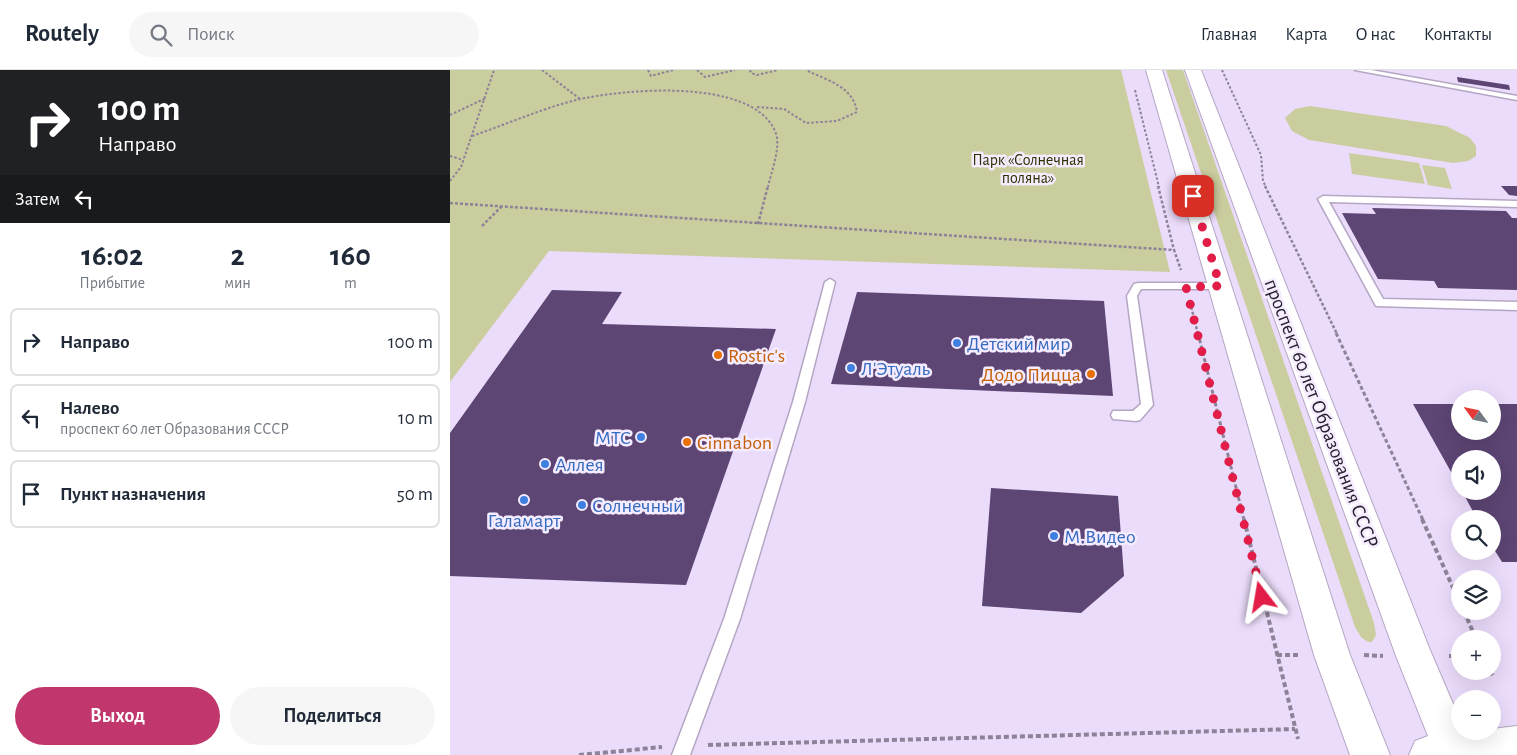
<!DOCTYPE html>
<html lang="ru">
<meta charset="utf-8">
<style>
:root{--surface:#fff;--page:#f6f6f7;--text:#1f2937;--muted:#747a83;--line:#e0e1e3;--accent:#c1366d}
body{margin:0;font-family:"Alegreya Sans",sans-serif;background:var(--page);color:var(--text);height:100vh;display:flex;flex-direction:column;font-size:19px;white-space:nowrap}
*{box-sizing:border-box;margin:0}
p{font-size:16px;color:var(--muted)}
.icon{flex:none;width:28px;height:28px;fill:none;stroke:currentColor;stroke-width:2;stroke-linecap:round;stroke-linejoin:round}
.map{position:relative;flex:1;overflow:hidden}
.drawer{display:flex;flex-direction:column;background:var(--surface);width:450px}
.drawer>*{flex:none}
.guide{background:#202124;color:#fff;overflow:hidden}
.needle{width:32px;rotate:303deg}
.fabs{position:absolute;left:1001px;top:320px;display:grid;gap:10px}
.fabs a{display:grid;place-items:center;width:50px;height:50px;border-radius:50%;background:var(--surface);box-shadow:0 5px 20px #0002;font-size:25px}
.pin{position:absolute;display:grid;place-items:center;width:42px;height:42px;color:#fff;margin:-21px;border-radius:10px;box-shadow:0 2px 8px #0006}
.me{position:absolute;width:55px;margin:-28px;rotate:346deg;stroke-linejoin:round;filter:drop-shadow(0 0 4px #0008)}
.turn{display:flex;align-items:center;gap:18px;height:105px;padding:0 15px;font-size:22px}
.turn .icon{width:65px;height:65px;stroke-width:2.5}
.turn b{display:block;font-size:35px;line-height:42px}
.then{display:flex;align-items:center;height:48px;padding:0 15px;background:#0003;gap:10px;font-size:19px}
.eta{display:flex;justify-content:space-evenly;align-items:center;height:85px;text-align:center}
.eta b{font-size:30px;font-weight:700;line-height:35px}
.action{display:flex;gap:10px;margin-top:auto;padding:10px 15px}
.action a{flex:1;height:58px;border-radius:30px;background:var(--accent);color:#fff;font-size:20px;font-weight:700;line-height:58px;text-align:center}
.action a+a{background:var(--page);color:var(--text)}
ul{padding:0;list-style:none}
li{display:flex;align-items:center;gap:15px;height:68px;margin:0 10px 8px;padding:0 5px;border:2px solid var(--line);border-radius:8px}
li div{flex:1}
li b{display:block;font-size:19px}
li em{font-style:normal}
header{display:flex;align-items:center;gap:30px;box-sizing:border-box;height:70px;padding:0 25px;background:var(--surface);border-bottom:1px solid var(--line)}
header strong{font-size:24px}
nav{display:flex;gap:28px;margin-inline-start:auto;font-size:18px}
.search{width:350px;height:45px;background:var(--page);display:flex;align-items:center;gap:12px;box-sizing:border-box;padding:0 18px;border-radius:28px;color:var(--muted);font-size:19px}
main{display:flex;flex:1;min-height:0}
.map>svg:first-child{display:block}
</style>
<header>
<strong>Routely</strong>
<div class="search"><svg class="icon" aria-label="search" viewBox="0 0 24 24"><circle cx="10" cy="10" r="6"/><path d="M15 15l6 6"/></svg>Поиск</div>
<nav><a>Главная</a><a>Карта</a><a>О нас</a><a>Контакты</a></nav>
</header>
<main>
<section class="drawer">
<div class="guide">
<div class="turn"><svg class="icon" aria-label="right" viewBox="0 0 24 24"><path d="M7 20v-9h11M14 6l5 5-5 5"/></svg><div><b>100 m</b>Направо</div></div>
<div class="then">Затем<svg class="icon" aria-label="left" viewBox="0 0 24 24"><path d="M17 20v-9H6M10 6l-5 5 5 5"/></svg></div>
</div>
<div class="eta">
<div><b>16:02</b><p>Прибытие</p></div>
<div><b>2</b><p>мин</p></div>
<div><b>160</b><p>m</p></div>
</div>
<ul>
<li><svg class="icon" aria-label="right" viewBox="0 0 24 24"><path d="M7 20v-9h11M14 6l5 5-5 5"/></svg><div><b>Направо</b></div><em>100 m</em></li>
<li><svg class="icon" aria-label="left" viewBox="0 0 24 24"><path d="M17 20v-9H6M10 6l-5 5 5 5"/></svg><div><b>Налево</b><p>проспект 60 лет Образования СССР</p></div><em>10 m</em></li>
<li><svg class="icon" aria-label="arrive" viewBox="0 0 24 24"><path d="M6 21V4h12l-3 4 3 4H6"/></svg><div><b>Пункт назначения</b></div><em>50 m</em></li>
</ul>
<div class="action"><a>Выход</a><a>Поделиться</a></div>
</section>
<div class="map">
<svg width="1067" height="685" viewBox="0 0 1067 685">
<rect width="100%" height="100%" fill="#ebdcfb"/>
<g fill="#cacd9e">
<polygon points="0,0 671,0 720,202 99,181 0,312"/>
<polygon points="716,0 733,0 924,553 926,565 922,572 918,572 911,567 905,557"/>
<polygon points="860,36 996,56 1020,68 1026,76 1026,86 1018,91 1003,93 859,70 842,61 835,48 845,39"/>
<polygon points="899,83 969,93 975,114 902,104"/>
<polygon points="972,95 995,98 1002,119 978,115"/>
</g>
<g fill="#5d4574">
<polygon points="1007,7 1059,15 1060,20 1008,12"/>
<polygon points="1051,116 1067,116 1067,126 1059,125"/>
<polygon points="922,138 1056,141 1062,148 1067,148 1067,220 988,218 984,211 928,209 892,143 926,144"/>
<polygon points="102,220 172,222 152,254 326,259 236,515 0,506 0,363"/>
<polygon points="407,222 654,231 663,326 381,314"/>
<polygon points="963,334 1010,334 1010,361 1042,361 1042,334 1067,334 1067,492 1052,492 1042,476 1042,449 1027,449 1012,421 1042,421 1042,389 1010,389 1010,418"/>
<polygon points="541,418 668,426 674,506 631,543 532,536"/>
</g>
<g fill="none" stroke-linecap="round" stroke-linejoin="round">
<defs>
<g id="service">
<polygon points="905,0 921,0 1067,26 1067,30"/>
<polygon points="873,126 1067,131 1067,137 879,132 933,229 1067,232 1067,240 926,236 868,129"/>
<polygon points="380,209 385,212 355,332 290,549 240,685 222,685 274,549 343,332 375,212"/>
<polygon points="688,213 770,213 775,216 770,219 691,219 687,226 703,335 690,350 686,351 663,349 661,345 663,341 683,341 691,334 677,226 684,214"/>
</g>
<g id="secondary">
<polygon points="696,0 712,0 900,585 940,685 900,685 864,585"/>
<polygon points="735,0 751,0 980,580 1010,650 1010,661 1042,661 1042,659 1067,656 1067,685 959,685 965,671 978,666 946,586"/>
</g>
</defs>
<use href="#service" stroke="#b5a6c3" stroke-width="3"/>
<use href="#secondary" stroke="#b5a6c3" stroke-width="2"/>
<g stroke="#8d8398" stroke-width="2" stroke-dasharray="2.5 2" stroke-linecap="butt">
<polyline points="92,0 130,29"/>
<polyline points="198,0 201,6 223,0"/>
<polyline points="247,0 255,7 285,0"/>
<polyline points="300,0 301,3 307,5 328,0"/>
<polyline points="772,0 811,85 813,111 816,117"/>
<polyline points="685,20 709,117"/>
<path d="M307 37 334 39 356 53 387 51 407 42C403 16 378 11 356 0"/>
<polyline points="0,45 36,28"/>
<path d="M22 66C57 54 91 39 126 30 173 19 301 7 325 61 332 76 321 102 318 117"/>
<polyline points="0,86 13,90"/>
<polyline points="0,111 11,97 44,0"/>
</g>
<g stroke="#8d8398" stroke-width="2.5" stroke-dasharray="3 2" stroke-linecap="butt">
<polyline points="708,116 724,180"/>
<polyline points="815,116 887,264"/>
<polyline points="0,133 724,180 731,200"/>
<polyline points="308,154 318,116"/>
<polyline points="32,156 51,137"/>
<polyline points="740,232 748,264"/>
</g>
<g stroke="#8d8398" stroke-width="3" stroke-dasharray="4 2.5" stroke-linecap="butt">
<polyline points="748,263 794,450"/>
<polyline points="886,263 973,450"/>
</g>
<g stroke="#8d8398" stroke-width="4" stroke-dasharray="5 3" stroke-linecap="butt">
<polyline points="794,449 848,669"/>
<polyline points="972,449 1010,533"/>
<polyline points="1014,541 1026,569"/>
<polyline points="827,585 851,585"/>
<polyline points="914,585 933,586"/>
<polyline points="999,586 1010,586"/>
<polyline points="1040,601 1044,608"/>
<polyline points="258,675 845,659"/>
<polyline points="129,685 212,677"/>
</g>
<use href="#service" fill="#fff" fill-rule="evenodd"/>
<use href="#secondary" fill="#fff" fill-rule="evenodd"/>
</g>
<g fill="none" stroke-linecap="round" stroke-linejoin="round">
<polyline stroke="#e11d48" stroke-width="9" stroke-dasharray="0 16.2" points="743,126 770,216 736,217 812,527"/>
</g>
<g fill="#3f7fe0" stroke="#f5ecff" stroke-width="2">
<circle cx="507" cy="273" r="5"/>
<circle cx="401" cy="298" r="5"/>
<circle cx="191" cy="367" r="5"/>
<circle cx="95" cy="394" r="5"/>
<circle cx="74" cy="430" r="5"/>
<circle cx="132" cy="435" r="5"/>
<circle cx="604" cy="466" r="5"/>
</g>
<g fill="#e8710a" stroke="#f5ecff" stroke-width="2">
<circle cx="268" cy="285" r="5"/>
<circle cx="641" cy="304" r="5"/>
<circle cx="237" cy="372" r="5"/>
</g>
<g text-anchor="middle" stroke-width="5" stroke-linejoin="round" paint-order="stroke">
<g font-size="16" fill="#2f3000" stroke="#f5ecff">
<text x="578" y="95">Парк «Солнечная<tspan x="578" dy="18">поляна»</tspan></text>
</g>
<g font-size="20" fill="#366cbe" stroke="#f5ecff" text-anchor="start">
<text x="517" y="280">Детский мир</text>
<text x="411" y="305">Л'Этуаль</text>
<text x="181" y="374" text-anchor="end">МТС</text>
<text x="105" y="401">Аллея</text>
<text x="142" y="442">Солнечный</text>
<text x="74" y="457" text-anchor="middle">Галамарт</text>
<text x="614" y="473">М.Видео</text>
</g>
<g font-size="20" fill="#c56008" stroke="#f5ecff" text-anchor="start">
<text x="278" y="292">Rostic's</text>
<text x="631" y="311" text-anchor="end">Додо Пицца</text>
<text x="247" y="379">Cinnabon</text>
</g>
<g font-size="20" fill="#26212c" stroke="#f5ecff">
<text transform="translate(872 343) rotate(69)" y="7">проспект 60 лет Образования СССР</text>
</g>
</g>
</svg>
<div class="fabs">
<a><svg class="needle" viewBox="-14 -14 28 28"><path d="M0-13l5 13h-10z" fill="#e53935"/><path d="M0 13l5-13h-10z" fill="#747a83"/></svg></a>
<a><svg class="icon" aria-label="sound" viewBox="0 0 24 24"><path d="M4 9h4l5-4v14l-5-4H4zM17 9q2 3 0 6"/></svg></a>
<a><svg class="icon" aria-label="search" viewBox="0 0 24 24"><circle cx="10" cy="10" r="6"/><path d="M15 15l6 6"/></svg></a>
<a><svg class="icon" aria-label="layers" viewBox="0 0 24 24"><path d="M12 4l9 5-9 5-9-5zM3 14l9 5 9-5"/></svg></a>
<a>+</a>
<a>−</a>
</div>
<div class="pin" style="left:743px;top:126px;background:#d93025"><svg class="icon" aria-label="arrive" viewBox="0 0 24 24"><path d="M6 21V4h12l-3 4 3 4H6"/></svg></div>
<svg class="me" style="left:812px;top:527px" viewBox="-20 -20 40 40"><path d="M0-17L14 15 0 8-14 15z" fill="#e11d48" stroke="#fff" stroke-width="4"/></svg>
</div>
</main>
